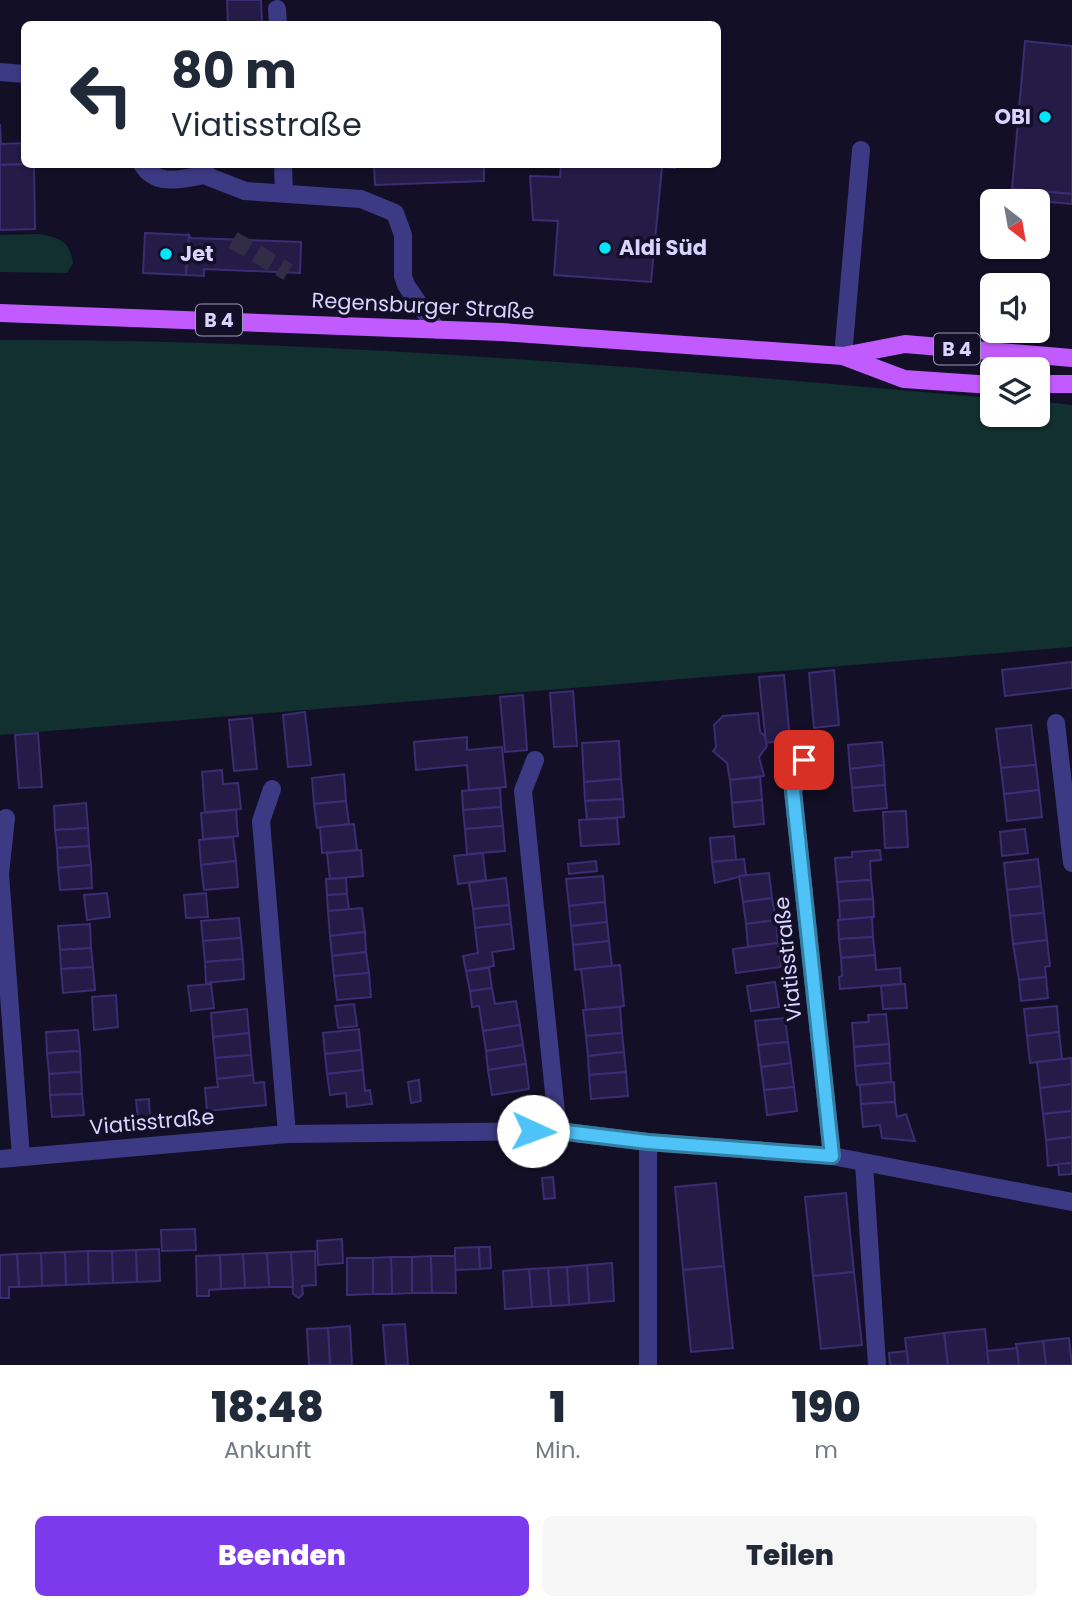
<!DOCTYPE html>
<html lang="de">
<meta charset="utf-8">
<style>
:root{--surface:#fff;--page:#f6f6f7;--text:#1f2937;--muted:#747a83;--accent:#7c3aed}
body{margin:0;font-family:Poppins,sans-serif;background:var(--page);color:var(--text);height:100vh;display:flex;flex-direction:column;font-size:26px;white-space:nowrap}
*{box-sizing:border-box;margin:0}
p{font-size:23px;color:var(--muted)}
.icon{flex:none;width:38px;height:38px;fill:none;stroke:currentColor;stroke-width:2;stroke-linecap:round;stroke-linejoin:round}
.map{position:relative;height:1365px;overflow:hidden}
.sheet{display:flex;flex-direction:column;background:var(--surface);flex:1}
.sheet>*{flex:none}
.banner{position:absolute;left:21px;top:21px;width:700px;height:147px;border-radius:10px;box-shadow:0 2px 5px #0004;background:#fff;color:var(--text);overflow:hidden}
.needle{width:46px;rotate:149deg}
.buttons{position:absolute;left:980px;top:189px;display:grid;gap:14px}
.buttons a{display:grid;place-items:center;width:70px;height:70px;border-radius:10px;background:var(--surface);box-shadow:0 2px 5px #0004;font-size:35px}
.pin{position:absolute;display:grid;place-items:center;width:60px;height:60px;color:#fff;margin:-30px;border-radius:14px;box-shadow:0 4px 10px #0006}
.me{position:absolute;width:77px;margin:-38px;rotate:92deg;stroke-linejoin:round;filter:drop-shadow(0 0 5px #0008)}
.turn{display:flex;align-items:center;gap:24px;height:147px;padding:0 35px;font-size:32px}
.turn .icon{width:91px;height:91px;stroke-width:2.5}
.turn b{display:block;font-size:49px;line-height:60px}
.eta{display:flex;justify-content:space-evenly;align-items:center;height:119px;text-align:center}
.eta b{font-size:42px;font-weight:800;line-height:49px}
.button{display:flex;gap:14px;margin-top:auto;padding:14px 35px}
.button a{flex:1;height:80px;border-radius:10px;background:var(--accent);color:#fff;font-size:28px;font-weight:800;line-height:80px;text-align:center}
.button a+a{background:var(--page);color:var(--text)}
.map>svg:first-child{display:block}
</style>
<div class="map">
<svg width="1072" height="1365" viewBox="0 0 1072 1365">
<rect width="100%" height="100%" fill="#130f26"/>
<g fill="#12302f">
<path d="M40 234C61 239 69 240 73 263L67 273 0 272V235Z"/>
<path d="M0 340C332 339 662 369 992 398V415H1038V401L1072 405V647L0 735Z"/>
</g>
<g fill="#241b47" stroke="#3b2d73" stroke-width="2">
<polygon points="227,0 261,0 262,24 228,24"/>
<polygon points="1025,41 1072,46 1072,194 1012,189"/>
<polygon points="0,124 1,144 24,143 24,164 0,165"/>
<polygon points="34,164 35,229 0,230 0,165"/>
<polygon points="374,164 484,164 484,181 375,185"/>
<polygon points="561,164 675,164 675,168 662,167 651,282 554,275 558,221 533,220 530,176 560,177"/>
<polygon points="1017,189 1072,194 1072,204 1016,199"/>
<polygon points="145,233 189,235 186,275 143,273"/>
<polygon points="189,235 191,238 301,242 300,273 204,269 204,276 186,275"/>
<polygon points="1072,662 1072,688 1005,696 1002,670"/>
<polygon points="834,670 839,725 814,728 809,673"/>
<polygon points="784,675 790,740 766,743 759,677"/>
<polygon points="573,691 577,746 554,747 550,693"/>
<polygon points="523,695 527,750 505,752 500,697"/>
<polygon points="305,712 311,765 288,767 283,715"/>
<polygon points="758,713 760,732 765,736 766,743 767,746 759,757 764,776 730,780 727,763 713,751 716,747 714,725 723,716"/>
<polygon points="252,718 257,769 234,771 229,720"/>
<polygon points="1031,725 1036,765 1001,768 996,729"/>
<polygon points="38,733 42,787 19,788 15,735"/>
<polygon points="467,737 467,750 502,747 506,787 469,790 467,765 416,770 414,742"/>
<polygon points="619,741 621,779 584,782 582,743"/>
<polygon points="882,742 884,765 850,769 848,745"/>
<polygon points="884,765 885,785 852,788 850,769"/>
<polygon points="1036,765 1039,790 1004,794 1001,768"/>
<polygon points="222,770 223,784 238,783 241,809 205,812 202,772"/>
<polygon points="344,774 346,801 314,804 312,778"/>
<polygon points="760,777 762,800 732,803 730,780"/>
<polygon points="621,779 623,799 585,801 584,782"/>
<polygon points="885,785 887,808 854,811 852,788"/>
<polygon points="500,788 501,807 463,810 462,791"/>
<polygon points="1039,790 1042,817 1007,821 1004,794"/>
<polygon points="623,799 624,817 587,820 585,801"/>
<polygon points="762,800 764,824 734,827 732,803"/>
<polygon points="346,801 349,824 317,828 314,804"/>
<polygon points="86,803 88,828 55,830 54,806"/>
<polygon points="501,807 503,826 465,829 463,810"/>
<polygon points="236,810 238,836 203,839 201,813"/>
<polygon points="906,811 908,847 885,848 883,812"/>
<polygon points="617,818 619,844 581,846 579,820"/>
<polygon points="354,824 357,850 322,853 320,827"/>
<polygon points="503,826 505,851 467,854 465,829"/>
<polygon points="88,828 89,846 57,848 55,830"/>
<polygon points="1025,829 1028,853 1002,856 1000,832"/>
<polygon points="734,836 736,860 712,862 710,838"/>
<polygon points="233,837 236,861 201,865 199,840"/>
<polygon points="89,846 91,865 58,868 57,848"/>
<polygon points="361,850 363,876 330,879 327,853"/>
<polygon points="880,850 881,860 870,861 871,880 837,882 835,858 852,857 852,852"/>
<polygon points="483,853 486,880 458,884 454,856"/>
<polygon points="744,859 746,875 715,883 712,862"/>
<polygon points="1038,859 1041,886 1007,890 1004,863"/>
<polygon points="236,861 238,887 204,890 201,865"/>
<polygon points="596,861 597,871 569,874 568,864"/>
<polygon points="91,865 92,888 60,890 58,868"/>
<polygon points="769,873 772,898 743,902 739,876"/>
<polygon points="603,876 605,902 569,906 566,879"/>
<polygon points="346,878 347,894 327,895 326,879"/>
<polygon points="506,878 509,905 473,909 469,883"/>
<polygon points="871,880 873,899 839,901 837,882"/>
<polygon points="1041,886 1044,913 1010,916 1007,890"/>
<polygon points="107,893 110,917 87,920 84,895"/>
<polygon points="206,893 208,917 186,918 184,895"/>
<polygon points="347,894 349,910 328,912 327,895"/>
<polygon points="772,898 776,920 746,924 743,902"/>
<polygon points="873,899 874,917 840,920 839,901"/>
<polygon points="605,902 607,922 571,926 569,906"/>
<polygon points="509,905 511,924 475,928 473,909"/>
<polygon points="362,908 365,932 330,936 328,911"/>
<polygon points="1044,913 1047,940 1013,944 1010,916"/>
<polygon points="872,917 873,937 839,939 838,920"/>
<polygon points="239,918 241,938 203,941 201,921"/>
<polygon points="776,920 778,943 748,947 746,924"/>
<polygon points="607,922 609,941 573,945 571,926"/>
<polygon points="90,924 91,948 60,950 58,926"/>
<polygon points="511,924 514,949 492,952 494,966 466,971 463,956 478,953 475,928"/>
<polygon points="365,932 366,952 332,956 330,936"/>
<polygon points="873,937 875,955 841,958 839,939"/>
<polygon points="241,938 243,959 205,962 203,941"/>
<polygon points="1047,940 1050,966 1045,967 1046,977 1019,980 1013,944"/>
<polygon points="609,941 612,966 575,970 573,945"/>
<polygon points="778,943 781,967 736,973 733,949"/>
<polygon points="91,948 93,967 61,969 60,950"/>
<polygon points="366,952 369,973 334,976 332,956"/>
<polygon points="875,955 876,970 900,968 901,984 840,989 839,977 842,976 841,958"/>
<polygon points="243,959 244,979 206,983 205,962"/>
<polygon points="620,965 624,1006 586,1010 581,969"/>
<polygon points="93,967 95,990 63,993 61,969"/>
<polygon points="489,968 492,988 470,991 466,971"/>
<polygon points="369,973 371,997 337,1000 334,976"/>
<polygon points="1046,977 1048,998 1021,1001 1019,980"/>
<polygon points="775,982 779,1007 751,1011 747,986"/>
<polygon points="211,984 214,1008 191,1011 188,986"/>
<polygon points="901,984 905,984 907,1008 883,1009 881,986"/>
<polygon points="492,988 495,1004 516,1001 520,1025 483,1031 479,1006 472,1007 470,991"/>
<polygon points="116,995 118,1027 94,1030 92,997"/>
<polygon points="354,1004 357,1026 338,1028 335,1006"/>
<polygon points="1057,1006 1059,1032 1027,1036 1024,1009"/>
<polygon points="620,1007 622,1033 586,1036 583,1010"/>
<polygon points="247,1009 249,1033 213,1037 211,1013"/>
<polygon points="886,1014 889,1044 854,1047 852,1023 869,1022 868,1015"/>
<polygon points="785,1018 788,1042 758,1045 755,1021"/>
<polygon points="520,1025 523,1045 486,1051 483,1031"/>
<polygon points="359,1029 361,1050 325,1054 323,1033"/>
<polygon points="78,1030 80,1051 47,1053 46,1032"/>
<polygon points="1059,1032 1062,1059 1030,1063 1027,1036"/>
<polygon points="249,1033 251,1055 215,1058 213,1037"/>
<polygon points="622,1033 624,1052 588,1056 586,1036"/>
<polygon points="788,1042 791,1063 761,1067 758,1045"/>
<polygon points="889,1044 890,1063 855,1066 854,1047"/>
<polygon points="523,1045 526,1064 488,1070 486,1051"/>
<polygon points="361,1050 363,1070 327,1074 325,1054"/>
<polygon points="80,1051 81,1072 49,1074 47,1053"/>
<polygon points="624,1052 626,1072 589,1075 588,1056"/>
<polygon points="251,1055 253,1075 217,1079 215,1058"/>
<polygon points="1071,1058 1072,1084 1040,1088 1037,1062"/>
<polygon points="791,1063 794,1087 764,1090 761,1067"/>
<polygon points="890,1063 891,1082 857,1085 855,1066"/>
<polygon points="526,1064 529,1089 492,1095 488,1070"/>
<polygon points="363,1070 365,1091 370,1090 372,1104 347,1107 346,1093 330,1095 327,1074"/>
<polygon points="81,1072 82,1094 50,1095 49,1074"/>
<polygon points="626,1072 628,1096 591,1099 589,1075"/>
<polygon points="253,1075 254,1083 264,1082 266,1105 207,1111 205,1088 218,1087 217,1079"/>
<polygon points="419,1080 421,1101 411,1103 408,1082"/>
<polygon points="894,1082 895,1102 861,1104 860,1085"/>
<polygon points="1072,1084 1072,1111 1043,1114 1040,1088"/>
<polygon points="794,1087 797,1111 767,1115 764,1090"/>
<polygon points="82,1094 84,1115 52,1117 50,1095"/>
<polygon points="149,1099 150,1119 138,1120 136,1100"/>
<polygon points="895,1102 897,1117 906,1114 915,1141 882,1138 880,1125 863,1127 861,1104"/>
<polygon points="1072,1111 1072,1137 1046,1140 1043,1114"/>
<polygon points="1072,1137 1072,1163 1048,1166 1046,1140"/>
<polygon points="1072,1163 1072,1174 1059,1175 1058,1164"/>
<polygon points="553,1177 555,1198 544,1199 542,1178"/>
<polygon points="716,1183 724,1266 683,1270 675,1187"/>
<polygon points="846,1193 854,1272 813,1276 805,1197"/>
<polygon points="195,1229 196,1250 162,1251 161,1230"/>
<polygon points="342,1239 343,1263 318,1265 317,1241"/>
<polygon points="479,1247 480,1269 455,1270 455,1248"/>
<polygon points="479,1247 490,1247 491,1268 480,1269"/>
<polygon points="159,1249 160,1281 137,1282 136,1250"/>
<polygon points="136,1250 137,1282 113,1283 112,1251"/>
<polygon points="88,1251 89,1284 66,1285 65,1252"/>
<polygon points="88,1251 112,1251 113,1283 89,1284"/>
<polygon points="315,1251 316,1285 302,1286 303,1294 299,1298 293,1294 291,1252"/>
<polygon points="65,1252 66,1285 42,1286 41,1253"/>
<polygon points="291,1252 293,1287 269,1287 267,1253"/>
<polygon points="41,1253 42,1286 19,1287 17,1254"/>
<polygon points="267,1253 269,1287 245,1288 243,1254"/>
<polygon points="17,1254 19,1287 9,1287 9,1298 0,1298 0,1255"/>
<polygon points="243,1254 245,1288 221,1289 220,1255"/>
<polygon points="220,1255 221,1289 209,1290 209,1296 197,1296 196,1256"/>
<polygon points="431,1256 432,1293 412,1293 412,1257"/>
<polygon points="431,1256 455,1256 456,1293 432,1293"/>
<polygon points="391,1257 412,1257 412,1293 392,1294"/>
<polygon points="391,1257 392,1294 373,1294 373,1258"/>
<polygon points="347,1258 373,1258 373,1294 347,1295"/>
<polygon points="612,1263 614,1301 589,1303 587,1265"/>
<polygon points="587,1265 589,1303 569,1305 567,1267"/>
<polygon points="724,1266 733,1348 691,1352 683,1270"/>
<polygon points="567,1267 569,1305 551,1306 548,1268"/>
<polygon points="548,1268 551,1306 532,1307 529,1269"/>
<polygon points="529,1269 532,1307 505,1309 503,1271"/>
<polygon points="854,1272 862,1345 821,1349 813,1276"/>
<polygon points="405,1324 408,1365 386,1365 383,1325"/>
<polygon points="350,1326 352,1365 330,1365 328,1328"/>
<polygon points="328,1328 330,1365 309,1365 307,1329"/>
<polygon points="985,1329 989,1365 948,1365 944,1333"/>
<polygon points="944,1333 948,1365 908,1365 905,1338"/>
<polygon points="1069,1338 1072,1365 1046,1365 1043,1341"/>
<polygon points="1043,1341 1046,1365 1019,1365 1016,1344"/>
<polygon points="1017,1348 1019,1365 989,1365 987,1351"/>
<polygon points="907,1351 908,1365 890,1365 889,1353"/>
</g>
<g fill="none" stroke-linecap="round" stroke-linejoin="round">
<polyline stroke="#312d47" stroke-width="18" stroke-dasharray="18 9" stroke-linecap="butt" points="233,240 288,272"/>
<g stroke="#3d3a85" stroke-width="18">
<polyline points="277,9 278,24"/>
<polyline points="0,72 24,74"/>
<path d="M142 164C156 187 182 179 204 175"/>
<polyline points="205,164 204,175 245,191 361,199 395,213 403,235 403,276 406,285 437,330"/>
<polyline points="283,164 284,193"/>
<polyline points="843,356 861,150"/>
<polyline points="1056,723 1072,863"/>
<polyline points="535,760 523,791 558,1131"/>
<polyline points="805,760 793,791 832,1156"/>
<polyline points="272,789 261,821 287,1134"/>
<polyline points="6,818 0,874 21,1157"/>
<polyline points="648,1142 648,1365"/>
<polyline points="0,1159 287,1134 558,1131 648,1142 832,1156 1072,1202"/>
<polyline points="864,1163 877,1365"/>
</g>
<g stroke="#c25bff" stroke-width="18">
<polyline points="0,313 501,332 843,356 905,344 1072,358"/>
<polyline points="843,356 904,379 992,385"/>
<polyline points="1038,384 1072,384"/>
</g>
</g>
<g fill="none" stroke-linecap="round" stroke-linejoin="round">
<defs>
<polyline id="route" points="533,1131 558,1131 648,1142 832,1156 793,791 804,760"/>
</defs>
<use href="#route" stroke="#337fa1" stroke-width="18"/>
<use href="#route" stroke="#4fc3f7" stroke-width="12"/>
</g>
<g fill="#00e5ff" stroke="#130f26" stroke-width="2.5">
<circle cx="1045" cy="117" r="7"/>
<circle cx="605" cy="248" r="7"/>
<circle cx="166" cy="254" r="7"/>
</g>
<g text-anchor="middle" stroke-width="7" stroke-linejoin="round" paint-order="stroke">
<g fill="#130f26" stroke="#9e99be" stroke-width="2">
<rect x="196" y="304.5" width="46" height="31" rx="5"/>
<rect x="934" y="333.5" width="46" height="31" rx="5"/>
</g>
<g font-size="19" font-weight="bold" fill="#d9d4ff">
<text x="219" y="327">B 4</text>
<text x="957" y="356">B 4</text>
</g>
<g font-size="21" font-weight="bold" fill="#d9d4ff" stroke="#130f26" text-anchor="start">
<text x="1031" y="124" text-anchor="end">OBI</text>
<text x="619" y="255">Aldi Süd</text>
<text x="180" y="261">Jet</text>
</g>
<g font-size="21" fill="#d9d4ff" stroke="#130f26">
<text transform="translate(423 306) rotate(3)" y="7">Regensburger Straße</text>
<text transform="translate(788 959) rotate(-96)" y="7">Viatisstraße</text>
<text transform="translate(152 1122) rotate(-5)" y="7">Viatisstraße</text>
</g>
</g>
</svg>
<div class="buttons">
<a><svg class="needle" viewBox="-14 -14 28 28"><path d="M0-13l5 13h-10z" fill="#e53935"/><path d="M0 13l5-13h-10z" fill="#747a83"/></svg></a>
<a><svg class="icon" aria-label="sound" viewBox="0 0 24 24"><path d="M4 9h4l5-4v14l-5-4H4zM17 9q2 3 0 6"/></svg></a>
<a><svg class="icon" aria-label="layers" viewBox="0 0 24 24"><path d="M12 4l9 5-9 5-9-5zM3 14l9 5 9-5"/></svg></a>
</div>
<div class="pin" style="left:804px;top:760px;background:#d93025"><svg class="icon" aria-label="arrive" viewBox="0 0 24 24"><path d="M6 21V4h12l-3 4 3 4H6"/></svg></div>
<svg class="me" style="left:533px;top:1131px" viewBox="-20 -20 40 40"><circle r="19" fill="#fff"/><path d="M0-13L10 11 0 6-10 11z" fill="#4fc3f7"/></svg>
<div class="banner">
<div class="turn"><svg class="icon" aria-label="left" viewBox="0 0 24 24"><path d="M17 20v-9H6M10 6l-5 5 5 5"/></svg><div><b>80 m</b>Viatisstraße</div></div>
</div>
</div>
<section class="sheet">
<div class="eta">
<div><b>18:48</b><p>Ankunft</p></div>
<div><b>1</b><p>Min.</p></div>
<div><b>190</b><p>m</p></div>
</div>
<div class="button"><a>Beenden</a><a>Teilen</a></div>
</section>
